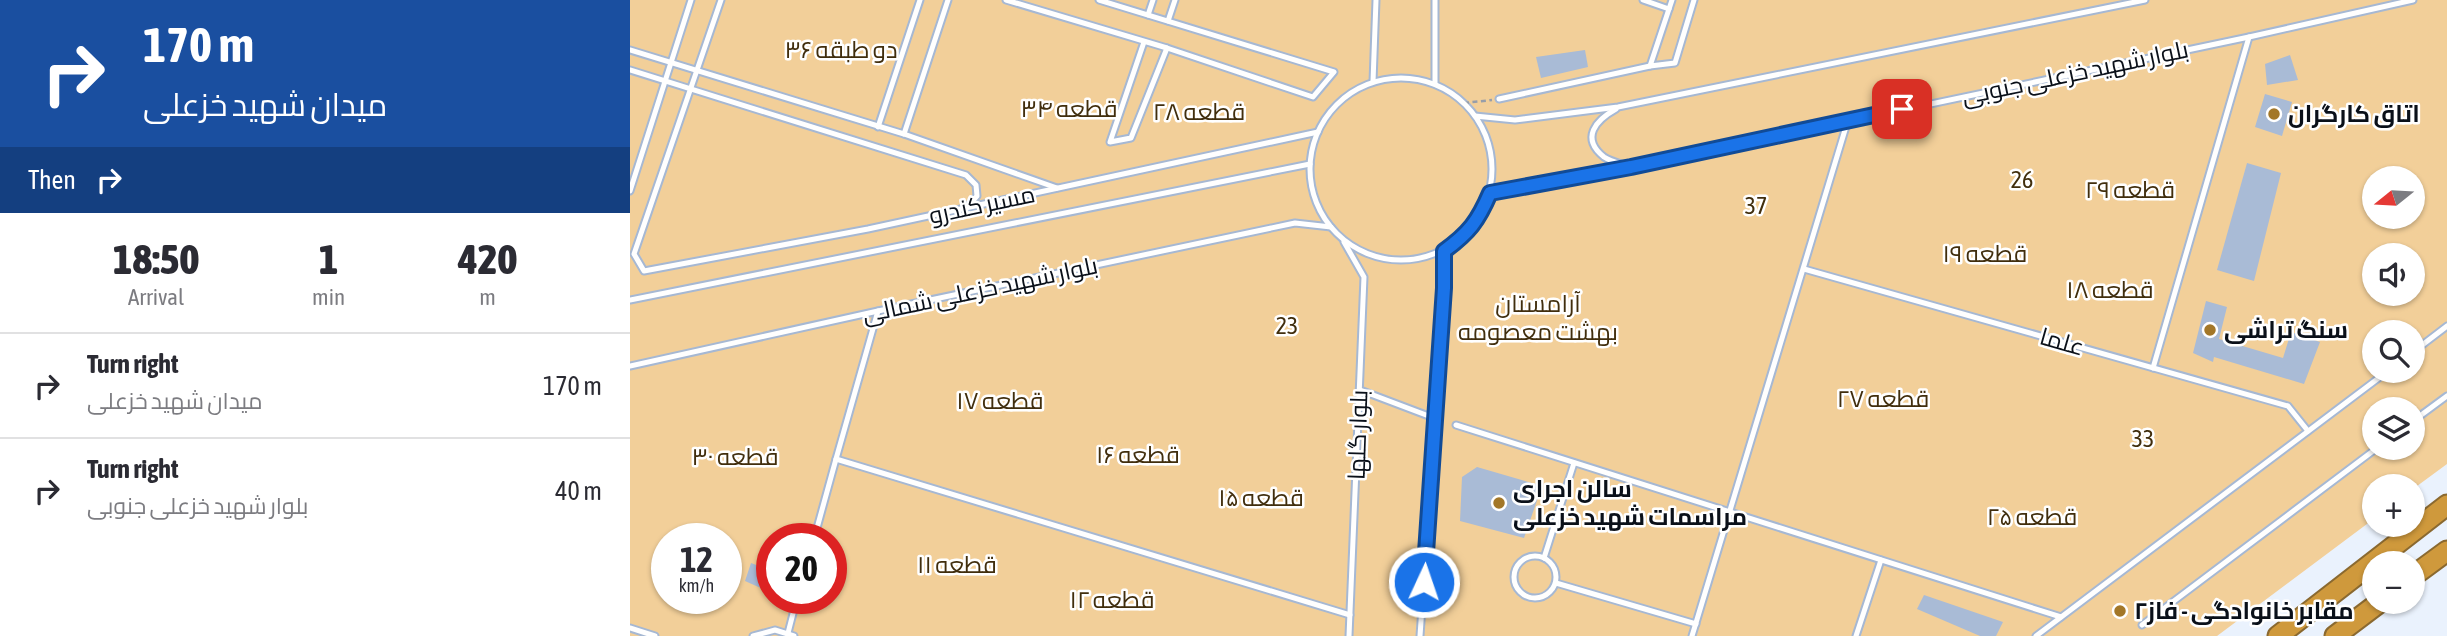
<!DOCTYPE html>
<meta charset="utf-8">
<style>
:root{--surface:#fff;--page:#f7f7f7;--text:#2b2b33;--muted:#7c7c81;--line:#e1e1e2}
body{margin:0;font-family:"Asap Condensed",Cairo,sans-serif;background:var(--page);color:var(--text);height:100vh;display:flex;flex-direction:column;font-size:26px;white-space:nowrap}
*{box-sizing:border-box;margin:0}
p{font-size:23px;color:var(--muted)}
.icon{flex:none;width:38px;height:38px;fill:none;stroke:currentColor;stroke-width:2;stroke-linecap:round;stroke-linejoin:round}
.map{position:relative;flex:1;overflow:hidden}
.details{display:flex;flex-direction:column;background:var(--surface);width:630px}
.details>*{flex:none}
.banner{background:#1a4fa0;color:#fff;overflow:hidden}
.needle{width:46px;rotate:252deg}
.tools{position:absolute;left:1732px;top:166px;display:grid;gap:14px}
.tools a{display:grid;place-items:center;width:63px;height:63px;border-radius:50%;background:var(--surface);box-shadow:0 2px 5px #0004;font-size:35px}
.speed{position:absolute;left:21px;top:523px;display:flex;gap:14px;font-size:35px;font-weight:700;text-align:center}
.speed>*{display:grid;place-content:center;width:91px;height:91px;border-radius:50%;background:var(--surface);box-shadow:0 2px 5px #0004;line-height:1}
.speed small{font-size:18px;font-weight:400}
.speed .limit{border:10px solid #d22;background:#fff;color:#111}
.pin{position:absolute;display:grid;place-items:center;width:60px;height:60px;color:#fff;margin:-30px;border-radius:14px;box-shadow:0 4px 10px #0006}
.me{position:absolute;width:77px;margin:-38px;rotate:3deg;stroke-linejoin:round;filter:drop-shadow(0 0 5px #0008)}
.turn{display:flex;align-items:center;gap:24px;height:147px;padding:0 28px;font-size:32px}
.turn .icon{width:91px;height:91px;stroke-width:2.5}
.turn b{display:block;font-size:49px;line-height:60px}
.then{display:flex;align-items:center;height:66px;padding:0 28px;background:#0003;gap:14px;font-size:26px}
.eta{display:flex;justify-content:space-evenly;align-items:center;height:119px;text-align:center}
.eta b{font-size:42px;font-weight:800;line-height:49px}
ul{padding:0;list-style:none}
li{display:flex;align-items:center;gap:21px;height:105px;padding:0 28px;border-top:2px solid var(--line)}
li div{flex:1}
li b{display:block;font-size:26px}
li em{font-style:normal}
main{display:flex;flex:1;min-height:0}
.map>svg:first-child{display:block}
</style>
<main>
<section class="details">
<div class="banner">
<div class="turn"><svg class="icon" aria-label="right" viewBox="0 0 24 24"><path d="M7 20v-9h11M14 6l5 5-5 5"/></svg><div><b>170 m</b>میدان شهید خزعلی</div></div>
<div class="then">Then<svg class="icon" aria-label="right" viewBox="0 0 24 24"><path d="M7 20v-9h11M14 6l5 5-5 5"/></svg></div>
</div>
<div class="eta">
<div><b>18:50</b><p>Arrival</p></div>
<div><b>1</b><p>min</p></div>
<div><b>420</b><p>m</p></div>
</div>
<ul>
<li><svg class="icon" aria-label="right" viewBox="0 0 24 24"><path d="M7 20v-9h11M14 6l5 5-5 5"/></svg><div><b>Turn right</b><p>میدان شهید خزعلی</p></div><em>170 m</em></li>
<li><svg class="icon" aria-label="right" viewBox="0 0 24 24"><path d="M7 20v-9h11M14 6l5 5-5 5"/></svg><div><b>Turn right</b><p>بلوار شهید خزعلی جنوبی</p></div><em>40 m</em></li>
</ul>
</section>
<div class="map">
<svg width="1817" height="636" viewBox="0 0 1817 636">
<rect width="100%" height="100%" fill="#eaf2fd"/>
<path fill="#f2cf99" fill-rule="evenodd" d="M0 0H1817V464L1783 489V486H1745V518L1587 636H0ZM1745 178H1783V217H1745ZM1745 256H1783V294H1745ZM1745 332H1783V371H1745ZM1745 410H1783V448H1745ZM37 539H96V598H37ZM142 539H201V598H142Z"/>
<g fill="#a9bbd6">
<polygon points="955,50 958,67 911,78 906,57"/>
<polygon points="1660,55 1668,80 1637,85 1635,64"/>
<polygon points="1635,94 1662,102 1652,136 1625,127"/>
<polygon points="1617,163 1651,173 1624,281 1587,270"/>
<polygon points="1576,301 1597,307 1589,339 1653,358 1661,332 1690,342 1674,384 1584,357 1583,362 1563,353"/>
<polygon points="847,467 912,486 894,538 830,521 832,477"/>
<polygon points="121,563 142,571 142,593 115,581"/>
<polygon points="1294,595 1373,622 1366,636 1350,636 1287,609"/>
</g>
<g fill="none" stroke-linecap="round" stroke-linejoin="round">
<defs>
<g id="service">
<polyline points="91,0 4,254 14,271 238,229 688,132"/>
<polyline points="376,0 537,48 683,97 704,72 469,0"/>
<polyline points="1013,0 1039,9"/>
<polyline points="1042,0 1020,66 1045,63 1064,0"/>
<polyline points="518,15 523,0"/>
<polyline points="538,21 545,0"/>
<polyline points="514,42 480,142 501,138 537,48"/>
<polyline points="0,50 274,134 427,188"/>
<polyline points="0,70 336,175 346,185 347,196 335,209"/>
<circle cx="771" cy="169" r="91"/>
<polyline points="743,82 746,0"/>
<polyline points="805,84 805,0"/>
<polyline points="869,99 1020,66"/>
<path d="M986 109C966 120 950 138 974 157 981 162 993 164 1001 167"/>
<polyline points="845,116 885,120 988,107 1515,0"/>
<polyline points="248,127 290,0"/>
<polyline points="274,134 318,0"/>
<polyline points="0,191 61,0"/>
<polyline points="860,193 1001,167 1619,37 1783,0"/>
<polyline points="714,242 734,277 719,636"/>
<polyline points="1174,269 1658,406 1678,431"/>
<polyline points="0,300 680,164"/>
<polyline points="1783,352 1817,326"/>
<polyline points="0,366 248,311 665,223 701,227"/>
<polyline points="1523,368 1619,37"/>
<polyline points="730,390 804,418"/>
<polyline points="1783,421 1817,396"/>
<polyline points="826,425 1431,617"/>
<polyline points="206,459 248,311"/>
<polyline points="184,539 206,459 720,615"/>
<circle cx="905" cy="577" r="21"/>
<polyline points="914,558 944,463"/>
<polyline points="926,583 1066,624"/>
<polyline points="1512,625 1747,448"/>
<polyline points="0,628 25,636"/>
<polyline points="158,633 167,598"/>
<polyline points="123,636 145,630 164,636"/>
<polyline points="790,636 814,288 814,251"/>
<polyline points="1062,636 1218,120"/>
<polyline points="1226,636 1251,560"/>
<polyline points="1406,636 1758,371"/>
</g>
<g id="motorway">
<polyline points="1783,576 1817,551"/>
<polyline points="1648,636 1817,505"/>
<polyline points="1705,636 1750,602"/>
</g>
</defs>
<use href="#service" stroke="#a6b8d3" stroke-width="9"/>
<use href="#motorway" stroke="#8a6930" stroke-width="23"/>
<polyline stroke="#979ea9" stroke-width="2.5" stroke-dasharray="5 3.5" stroke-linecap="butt" points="834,103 862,100"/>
<use href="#service" stroke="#fff" stroke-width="5"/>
<use href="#motorway" stroke="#cf993c" stroke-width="19"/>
</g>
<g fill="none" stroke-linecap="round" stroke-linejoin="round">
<defs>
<path id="route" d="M794 582 814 288V251C839 233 848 221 860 193L1001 167 1272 109"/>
</defs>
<use href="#route" stroke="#114b97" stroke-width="18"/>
<use href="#route" stroke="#1a73e8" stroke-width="12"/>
</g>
<g fill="#a37728" stroke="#fff" stroke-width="2.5">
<circle cx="1644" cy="114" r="7"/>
<circle cx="1580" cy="330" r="7"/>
<circle cx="869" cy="503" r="7"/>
<circle cx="1490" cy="611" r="7"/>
</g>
<g text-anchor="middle" stroke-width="5" stroke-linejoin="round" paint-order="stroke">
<g font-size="24" fill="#412e0d" stroke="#fff">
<text x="211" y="58">۳۶ دو طبقه</text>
<text x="439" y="117">قطعه ۳۴</text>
<text x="569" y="120">قطعه ۲۸</text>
<text x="1392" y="188">26</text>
<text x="1500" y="198">قطعه ۲۹</text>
<text x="1126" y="214">37</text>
<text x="1355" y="262">قطعه ۱۹</text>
<text x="1480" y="298">قطعه ۱۸</text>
<text x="908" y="312">آرامستان<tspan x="908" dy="28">بهشت معصومه</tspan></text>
<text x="657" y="334">23</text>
<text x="1253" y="407">قطعه ۲۷</text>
<text x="370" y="409">قطعه ۱۷</text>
<text x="1513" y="447">33</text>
<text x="508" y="463">قطعه ۱۶</text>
<text x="105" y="465">قطعه ۳۰</text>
<text x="631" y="506">قطعه ۱۵</text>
<text x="1402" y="525">قطعه ۲۵</text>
<text x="327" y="573">قطعه ۱۱</text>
<text x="482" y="608">قطعه ۱۲</text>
</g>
<g font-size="24" fill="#0a1019" stroke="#fff">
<text transform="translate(1445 73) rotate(-12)" y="8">بلوار شهید خزعلی جنوبی</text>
<text transform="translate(352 205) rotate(-12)" y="8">مسیر کندرو</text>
<text transform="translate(350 290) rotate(-12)" y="8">بلوار شهید خزعلی شمالی</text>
<text transform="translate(1432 342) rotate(16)" y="8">علما</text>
<text transform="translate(728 435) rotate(-88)" y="8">بلوار گلها</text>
</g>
<g font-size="24" font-weight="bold" fill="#0a1019" stroke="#fff" text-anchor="start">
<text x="1658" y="122">اتاق کارگران</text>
<text x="1594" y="338">سنگ تراشی</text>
<text x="883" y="497">سالن اجرای<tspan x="883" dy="28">مراسمات شهید خزعلی</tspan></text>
<text x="1504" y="619">مقابر خانوادگی - فاز۲</text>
</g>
</g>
</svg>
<div class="tools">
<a><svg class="needle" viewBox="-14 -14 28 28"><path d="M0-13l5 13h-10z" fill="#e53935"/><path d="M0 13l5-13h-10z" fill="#7c7c81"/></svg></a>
<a><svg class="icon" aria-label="sound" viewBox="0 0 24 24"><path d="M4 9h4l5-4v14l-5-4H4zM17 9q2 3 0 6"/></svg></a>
<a><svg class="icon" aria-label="search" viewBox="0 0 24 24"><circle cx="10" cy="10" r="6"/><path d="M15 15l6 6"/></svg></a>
<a><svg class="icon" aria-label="layers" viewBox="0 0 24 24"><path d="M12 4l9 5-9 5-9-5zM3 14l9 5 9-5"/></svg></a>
<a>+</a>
<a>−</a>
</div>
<div class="speed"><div>12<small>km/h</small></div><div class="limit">20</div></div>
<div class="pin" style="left:1272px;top:109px;background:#d93025"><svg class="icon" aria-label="arrive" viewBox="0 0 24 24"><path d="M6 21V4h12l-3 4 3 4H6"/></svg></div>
<svg class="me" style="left:794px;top:582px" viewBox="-20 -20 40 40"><circle r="17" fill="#1a73e8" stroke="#fff" stroke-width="3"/><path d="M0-11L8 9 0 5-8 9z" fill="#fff"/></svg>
</div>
</main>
